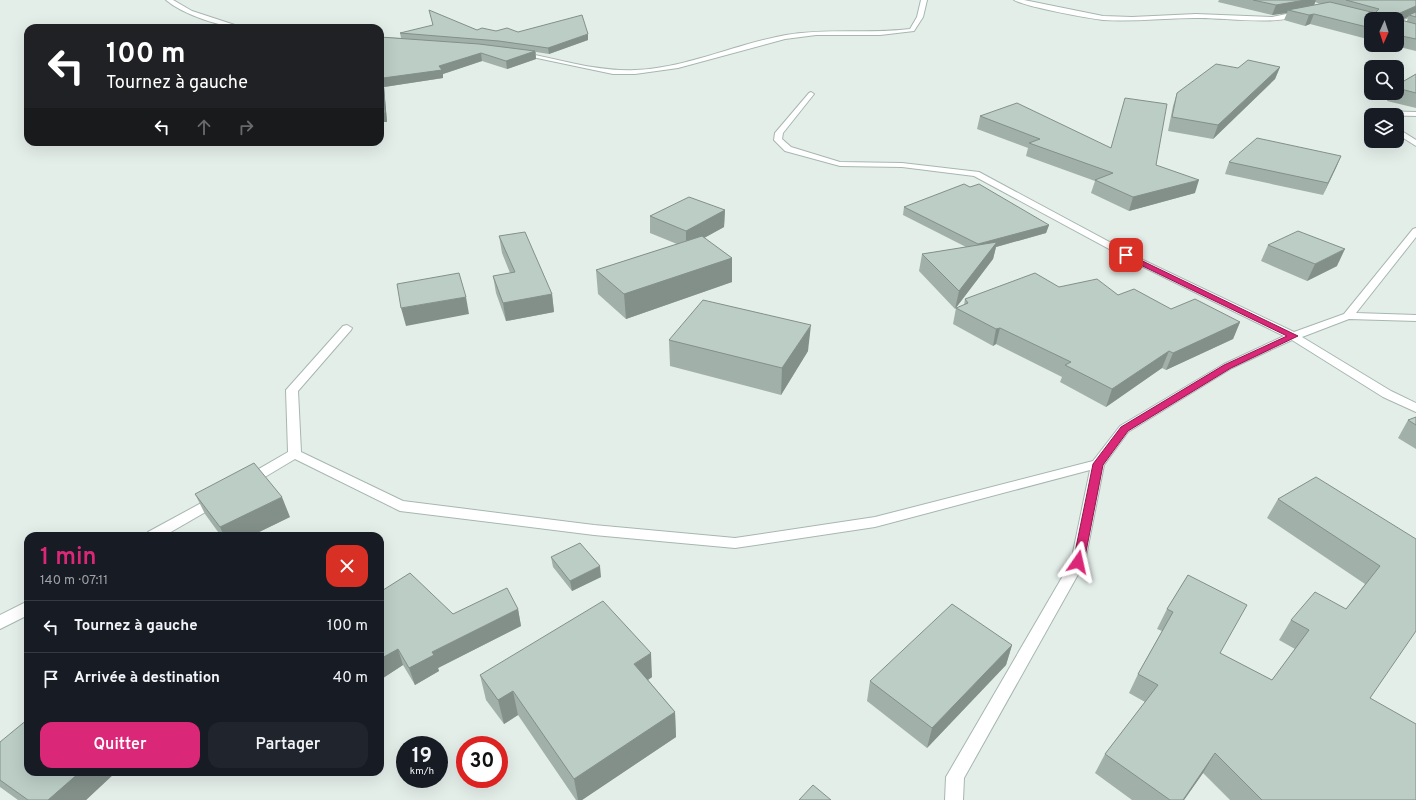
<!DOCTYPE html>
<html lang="fr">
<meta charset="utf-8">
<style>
:root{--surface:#171b24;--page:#20242c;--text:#f1f3f6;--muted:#9ea1a6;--line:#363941;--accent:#db2777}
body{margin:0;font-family:Overpass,sans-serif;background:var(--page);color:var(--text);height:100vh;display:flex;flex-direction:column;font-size:15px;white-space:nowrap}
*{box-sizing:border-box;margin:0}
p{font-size:13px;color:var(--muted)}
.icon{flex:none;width:22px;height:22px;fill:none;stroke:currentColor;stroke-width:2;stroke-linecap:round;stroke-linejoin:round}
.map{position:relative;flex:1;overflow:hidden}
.side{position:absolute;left:24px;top:532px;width:360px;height:244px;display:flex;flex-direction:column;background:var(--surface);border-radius:12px;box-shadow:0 4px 16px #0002}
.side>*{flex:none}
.banner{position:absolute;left:24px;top:24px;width:360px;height:122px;border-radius:12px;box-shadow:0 4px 16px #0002;background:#202124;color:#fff;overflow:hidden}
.needle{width:26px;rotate:183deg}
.fabs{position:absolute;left:1364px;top:12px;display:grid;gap:8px}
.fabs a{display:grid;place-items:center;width:40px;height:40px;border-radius:8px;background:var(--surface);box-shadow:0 4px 16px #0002;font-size:20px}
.speed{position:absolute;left:396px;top:736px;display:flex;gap:8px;font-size:20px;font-weight:700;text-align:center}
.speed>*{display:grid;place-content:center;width:52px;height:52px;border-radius:50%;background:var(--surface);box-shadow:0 4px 16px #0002;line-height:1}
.speed small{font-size:10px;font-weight:400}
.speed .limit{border:6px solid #d22;background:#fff;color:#111}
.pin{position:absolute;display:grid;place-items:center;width:34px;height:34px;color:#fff;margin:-17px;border-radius:8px;box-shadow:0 2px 6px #0006}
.me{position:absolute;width:44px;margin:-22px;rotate:11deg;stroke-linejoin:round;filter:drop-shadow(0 0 3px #0008)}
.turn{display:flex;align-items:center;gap:14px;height:84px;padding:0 16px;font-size:18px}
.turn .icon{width:52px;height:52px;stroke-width:2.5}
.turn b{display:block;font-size:28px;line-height:34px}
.lanes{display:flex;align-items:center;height:38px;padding:0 16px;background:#0003;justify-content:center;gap:20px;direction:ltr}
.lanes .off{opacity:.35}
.round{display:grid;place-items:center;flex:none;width:42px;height:42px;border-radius:12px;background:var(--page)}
.overview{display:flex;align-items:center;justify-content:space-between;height:68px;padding:0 16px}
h1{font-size:24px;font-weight:600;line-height:30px;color:var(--accent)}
.primary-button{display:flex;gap:8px;margin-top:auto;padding:8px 16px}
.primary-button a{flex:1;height:46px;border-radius:12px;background:var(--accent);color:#fff;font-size:16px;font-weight:600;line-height:46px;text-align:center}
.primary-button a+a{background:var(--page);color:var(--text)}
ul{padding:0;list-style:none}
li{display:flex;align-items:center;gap:12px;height:52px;padding:0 16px;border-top:1px solid var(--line)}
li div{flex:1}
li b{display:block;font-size:15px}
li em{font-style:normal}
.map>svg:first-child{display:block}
</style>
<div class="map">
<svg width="1416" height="800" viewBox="0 0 1416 800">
<rect width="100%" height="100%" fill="#e4eee9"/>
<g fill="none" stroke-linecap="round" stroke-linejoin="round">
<defs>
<g id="minor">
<path d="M166 0H173L192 11 244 28C223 28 182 14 166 0Z"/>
<path d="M921 0H927L923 17 914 31 880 35H816L785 39 678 68 635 74H613L518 54 521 52C557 59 598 72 635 70 687 68 735 44 786 35 827 28 869 34 910 29L917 17Z"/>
<path d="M1014 0H1024L1103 16 1132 17 1196 14 1272 17 1301 11 1304 13C1283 27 1222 17 1195 18 1165 18 1134 22 1103 20 1087 18 1026 7 1014 0Z"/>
<polygon points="1416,15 1416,19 1397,27 1397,23"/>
<polygon points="811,92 814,94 783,133 782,139 791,147 840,162 902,163 979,172 1143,260 1294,332 1344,314 1413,229 1416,228 1416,237 1356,313 1416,315 1416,321 1349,319 1302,337 1391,391 1416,403 1416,412 1383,397 1292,340 1232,368 1128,432 1104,465 1085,562 964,778 963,800 945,800 946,777 1071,562 1090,470 875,527 735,548 594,535 400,511 295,459 253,484 243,484 241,481 243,478 288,452 286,390 343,326 347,325 352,328 351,330 298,391 301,452 403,501 594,525 735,538 875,517 1093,461 1120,426 1224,364 1284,336 1137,264 974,176 902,167 840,166 785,151 774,140 775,133 809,93"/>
<polygon points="1378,111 1416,112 1416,116 1376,115"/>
<polygon points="1397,128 1416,140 1416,146 1397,134"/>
<polygon points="216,495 221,497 223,500 221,503 164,536 146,536 148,532"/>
<polygon points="28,601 28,615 0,629 0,615"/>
</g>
</defs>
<use href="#minor" stroke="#a6b7b0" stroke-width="2"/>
<use href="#minor" fill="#fff" fill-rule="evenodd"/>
</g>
<g fill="#a1b0a9" fill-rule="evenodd">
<path d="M1219 0H1416V51L1391 45H1397V19H1371V40L1310 24 1305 26 1284 20 1287 13 1272 15 1218 2ZM1315 2 1320 4 1314 5ZM1408 17 1407 21 1402 20Z"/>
<polygon points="477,30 518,32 588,40 549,54 536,52 536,59 507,69 482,61 443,74 443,78 384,87 387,122 380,122 380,37 401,38 400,33"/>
<polygon points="1280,67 1275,79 1213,139 1168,131 1173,106 1177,93 1238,68"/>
<polygon points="1416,74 1416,108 1387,101 1390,93 1397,93 1397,85"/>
<polygon points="980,116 1111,148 1156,165 1195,193 1129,211 1091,193 1095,181 1026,156 1028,148 977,129"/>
<polygon points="1341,156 1323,195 1225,174 1229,162"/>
<polygon points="904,207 1049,225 1046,233 996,247 993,259 955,309 919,271 922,254 966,247 903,215"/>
<polygon points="725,210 724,227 704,238 732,258 732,282 626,319 598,294 596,270 677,244 650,233 650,216"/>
<polygon points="499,236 552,294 554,312 506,321 496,293 493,276 510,273 502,253"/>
<polygon points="1268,245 1337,266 1307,281 1261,261"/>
<polygon points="1059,287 1118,295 1171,309 1240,322 1233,339 1166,370 1162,368 1106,407 1060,382 1062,377 996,344 993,346 953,324 956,308 964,305 965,299"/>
<polygon points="669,340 808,351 781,395 670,366"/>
<polygon points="1416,417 1416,449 1398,438 1408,420"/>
<polygon points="195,494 290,517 251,536 221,536 205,514"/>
<polygon points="1278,499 1416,539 1370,698 1416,800 1230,800 1203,773 1184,800 1132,800 1095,773 1105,754 1145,702 1129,693 1138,674 1162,631 1157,629 1167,609 1188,575 1220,653 1272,680 1295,649 1279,640 1291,620 1346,609 1365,584 1267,518"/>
<polygon points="551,557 601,577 572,591 553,567"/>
<polygon points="380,592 453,614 518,609 521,626 438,668 439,671 415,685 403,665 380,680"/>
<polygon points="1012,645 1006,665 927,748 867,701 870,681"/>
<polygon points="480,675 652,677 648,680 675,712 676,737 582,800 576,800 518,715 504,724 486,700"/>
<polygon points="0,742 28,772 116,772 86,800 18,800 0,787"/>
</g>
<g fill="#83908a">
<polygon points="1305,0 1316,0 1313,8 1288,10 1287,13 1272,15 1276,5"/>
<polygon points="1416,6 1416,14 1409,15 1408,17 1397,22 1400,13"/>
<polygon points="1314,14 1310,24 1305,26 1309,15"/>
<polygon points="588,34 588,40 549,54 548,48"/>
<polygon points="535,51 536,59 507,69 506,61"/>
<polygon points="481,53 482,61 443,74 443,78 384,87 387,122 380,122 380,113 383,78 439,66"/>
<polygon points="1280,67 1275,79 1213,139 1218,125"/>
<polygon points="1341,156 1336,168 1323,195 1328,183"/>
<polygon points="1199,180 1195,193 1129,211 1133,197"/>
<polygon points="725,210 724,227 686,248 686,231"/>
<polygon points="1049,225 1046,233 996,247 993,259 955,309 959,291 976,252 978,244"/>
<polygon points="1345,249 1337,266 1307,281 1315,264"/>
<polygon points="732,258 732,282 626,319 624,294"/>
<polygon points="552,294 554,312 506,321 503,303"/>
<polygon points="466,297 469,314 406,326 401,308"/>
<polygon points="1240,322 1233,339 1166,370 1173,353"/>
<polygon points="811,325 808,351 781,395 782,368"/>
<polygon points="1000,328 996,344 993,346 996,329"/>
<polygon points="1169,351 1162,368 1106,407 1112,389"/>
<polygon points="282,497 290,517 251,536 224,536 220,527"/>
<polygon points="600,566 601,577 572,591 570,581"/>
<polygon points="518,609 521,626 438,668 439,671 415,685 409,668 432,652"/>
<polygon points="1012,645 1006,665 927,748 932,728"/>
<polygon points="398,649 403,665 380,680 380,659"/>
<polygon points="651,653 652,677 636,688 634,664"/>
<polygon points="513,691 518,715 504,724 498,700"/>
<polygon points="675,712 676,737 582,800 578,800 574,779"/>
<polygon points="1215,753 1203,773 1184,800 1183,800"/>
<polygon points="80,772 116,772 86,800 48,800"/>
</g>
<g fill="#bbcdc5" stroke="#83908a">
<polygon points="1253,0 1305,0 1276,5"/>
<polygon points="1346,0 1416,0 1416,6 1400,13 1401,20 1416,24 1416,39 1397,35 1397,19 1371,19 1371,28 1314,14 1309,15 1288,10 1330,2 1375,13 1379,9"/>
<polygon points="429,10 477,30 482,28 496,31 507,28 518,32 582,15 588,34 548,48 499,41 400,33 433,25"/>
<polygon points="1416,12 1416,17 1409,15"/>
<polygon points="380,37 479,44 535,51 506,61 481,53 439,66 442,70 383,78 385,113 380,113"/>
<polygon points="1248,60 1280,67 1218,125 1172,117 1177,93 1216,64 1238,68"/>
<polygon points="1416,74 1416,93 1397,88 1397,85"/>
<polygon points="1125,98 1167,104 1156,165 1199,180 1133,197 1095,180 1113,173 1029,143 1040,139 980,116 1017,103 1111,148"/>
<polygon points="1257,138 1341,156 1328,183 1229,162"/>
<polygon points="964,184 970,187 979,184 1049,225 978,244 904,207"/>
<polygon points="689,197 725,210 686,231 650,216"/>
<polygon points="1298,231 1345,249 1315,264 1268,245"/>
<polygon points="525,232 552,294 503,303 493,276 515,272 499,236"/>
<polygon points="702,236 732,258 624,294 596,270"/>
<polygon points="997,242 959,291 922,254"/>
<polygon points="459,273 466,297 401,308 397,284"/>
<polygon points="1035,273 1059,287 1097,279 1118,295 1134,289 1171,309 1195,299 1240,322 1173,353 1169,351 1112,389 1065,365 1071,362 1000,328 996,329 956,308 968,303 965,299"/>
<polygon points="703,300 811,325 782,368 669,340"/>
<polygon points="1416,417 1416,425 1408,420"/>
<polygon points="254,463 282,497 220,527 195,494"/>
<polygon points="1316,477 1416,539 1416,631 1370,698 1416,724 1416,800 1262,800 1215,753 1183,800 1170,800 1105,754 1158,685 1138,674 1173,612 1167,609 1188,575 1247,605 1220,653 1272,680 1309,630 1291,620 1315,592 1346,609 1380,566 1278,499"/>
<polygon points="580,543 600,566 570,581 551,557"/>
<polygon points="410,573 453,614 507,588 518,609 432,652 434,655 409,668 398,649 380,659 380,592"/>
<polygon points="603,601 651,653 634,664 675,712 574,779 513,691 498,700 480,675"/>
<polygon points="952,604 1012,645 932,728 870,681"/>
<polygon points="28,719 28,772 80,772 48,800 28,800 0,780 0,742"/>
<polygon points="813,785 831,800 799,800"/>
</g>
<polygon fill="#db2777" stroke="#8e194d" points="1126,253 1298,336 1231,368 1128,431 1103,465 1084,562 1078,566 1073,562 1093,464 1121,427 1224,365 1287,336 1124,257 1124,254"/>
</svg>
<div class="fabs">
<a><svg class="needle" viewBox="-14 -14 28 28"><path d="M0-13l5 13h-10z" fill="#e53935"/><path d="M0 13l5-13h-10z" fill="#9ea1a6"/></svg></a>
<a><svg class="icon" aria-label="search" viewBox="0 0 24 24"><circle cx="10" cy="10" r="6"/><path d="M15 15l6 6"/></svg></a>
<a><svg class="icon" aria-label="layers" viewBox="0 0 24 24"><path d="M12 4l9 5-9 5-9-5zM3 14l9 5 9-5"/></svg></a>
</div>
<div class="speed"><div>19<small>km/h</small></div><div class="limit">30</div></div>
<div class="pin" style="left:1126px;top:255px;background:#d93025"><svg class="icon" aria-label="arrive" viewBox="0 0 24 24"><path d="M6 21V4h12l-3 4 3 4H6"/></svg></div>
<svg class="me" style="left:1078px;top:562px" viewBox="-20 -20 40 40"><path d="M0-17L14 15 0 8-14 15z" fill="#db2777" stroke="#fff" stroke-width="4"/></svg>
<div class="banner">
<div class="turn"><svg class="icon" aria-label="left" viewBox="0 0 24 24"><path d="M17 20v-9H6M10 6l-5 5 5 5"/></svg><div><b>100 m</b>Tournez à gauche</div></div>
<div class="lanes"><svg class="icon" aria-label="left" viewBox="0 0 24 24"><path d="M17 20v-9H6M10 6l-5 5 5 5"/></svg><svg class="icon off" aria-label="ahead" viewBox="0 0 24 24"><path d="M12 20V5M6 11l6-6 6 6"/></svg><svg class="icon off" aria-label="right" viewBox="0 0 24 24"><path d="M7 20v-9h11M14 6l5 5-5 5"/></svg></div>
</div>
<section class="side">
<div class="overview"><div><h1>1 min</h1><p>140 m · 07:11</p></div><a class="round" style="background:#d93025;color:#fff"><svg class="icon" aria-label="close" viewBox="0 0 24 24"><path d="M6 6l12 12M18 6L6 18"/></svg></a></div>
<ul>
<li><svg class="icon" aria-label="left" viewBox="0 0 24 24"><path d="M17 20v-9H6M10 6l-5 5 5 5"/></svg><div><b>Tournez à gauche</b></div><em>100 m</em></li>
<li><svg class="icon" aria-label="arrive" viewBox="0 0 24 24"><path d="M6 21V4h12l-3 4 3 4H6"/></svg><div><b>Arrivée à destination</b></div><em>40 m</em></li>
</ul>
<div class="primary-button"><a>Quitter</a><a>Partager</a></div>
</section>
</div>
